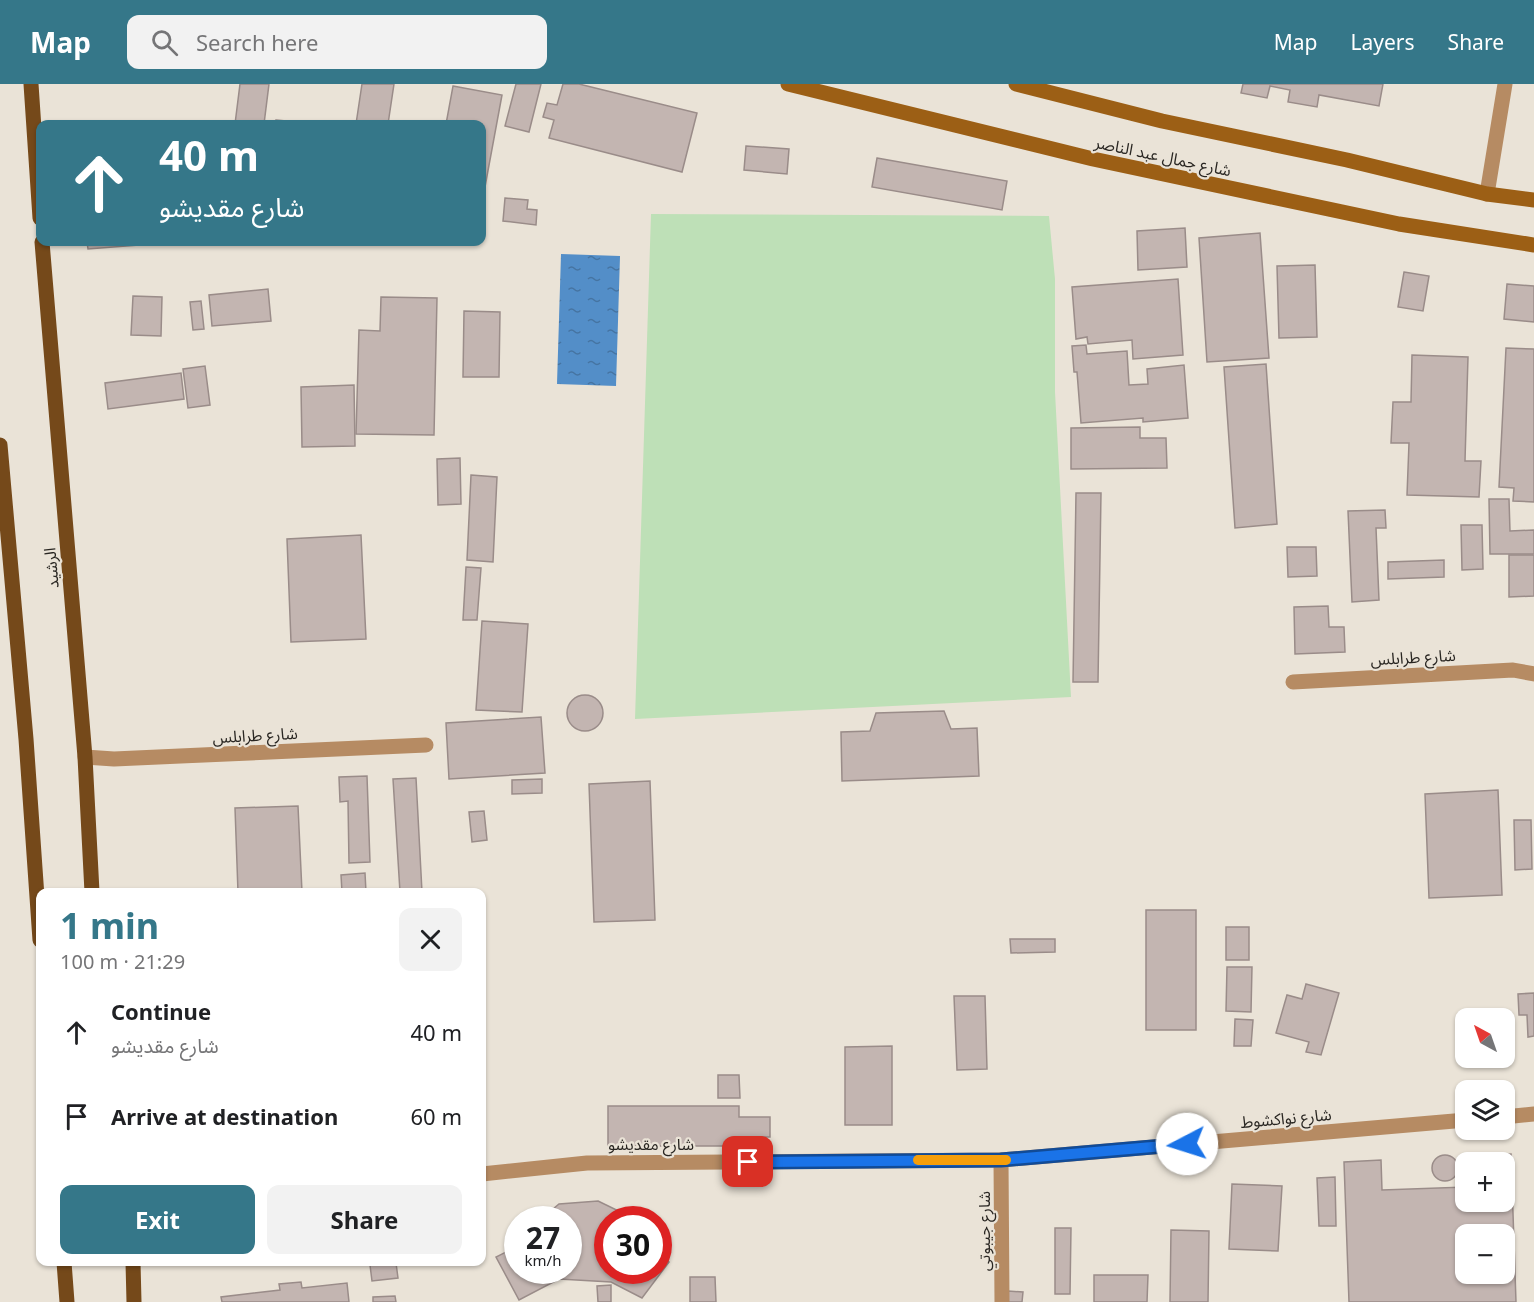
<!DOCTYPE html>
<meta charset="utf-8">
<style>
:root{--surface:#fff;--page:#f2f2f2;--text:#202124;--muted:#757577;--accent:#357789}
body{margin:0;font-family:"Noto Sans","Noto Sans Arabic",sans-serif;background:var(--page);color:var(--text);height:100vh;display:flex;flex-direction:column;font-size:22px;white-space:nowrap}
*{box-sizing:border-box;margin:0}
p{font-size:20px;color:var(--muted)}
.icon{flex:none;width:33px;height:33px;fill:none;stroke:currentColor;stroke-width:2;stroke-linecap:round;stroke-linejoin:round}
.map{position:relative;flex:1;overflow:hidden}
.side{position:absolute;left:36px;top:804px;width:450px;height:378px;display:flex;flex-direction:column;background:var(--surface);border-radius:12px;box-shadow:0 2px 4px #0004}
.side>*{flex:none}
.hud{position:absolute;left:36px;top:36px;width:450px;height:126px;border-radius:12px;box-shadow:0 2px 4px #0004;background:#357789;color:#fff;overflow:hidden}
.needle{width:39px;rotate:320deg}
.controls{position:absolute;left:1455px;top:924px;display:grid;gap:12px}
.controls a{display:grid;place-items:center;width:60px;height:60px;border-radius:12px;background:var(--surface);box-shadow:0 2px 4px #0004;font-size:30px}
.speed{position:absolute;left:504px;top:1122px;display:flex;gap:12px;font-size:30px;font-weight:700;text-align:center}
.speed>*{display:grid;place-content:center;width:78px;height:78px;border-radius:50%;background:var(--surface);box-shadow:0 2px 4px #0004;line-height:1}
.speed small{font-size:15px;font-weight:400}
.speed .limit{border:9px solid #d22;background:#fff;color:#111}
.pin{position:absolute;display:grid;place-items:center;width:51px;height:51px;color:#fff;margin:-26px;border-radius:12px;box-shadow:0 3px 9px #0006}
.me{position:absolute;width:66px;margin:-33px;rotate:265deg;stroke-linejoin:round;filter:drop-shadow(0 0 4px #0008)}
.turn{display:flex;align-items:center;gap:21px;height:126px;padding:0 24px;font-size:27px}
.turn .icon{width:78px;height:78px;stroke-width:2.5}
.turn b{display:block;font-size:42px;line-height:51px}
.round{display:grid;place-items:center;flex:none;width:63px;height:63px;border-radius:12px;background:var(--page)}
.summary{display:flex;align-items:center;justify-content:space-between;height:102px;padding:0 24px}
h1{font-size:36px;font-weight:700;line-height:45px;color:var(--accent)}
.action{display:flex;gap:12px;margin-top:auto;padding:12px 24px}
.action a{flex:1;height:69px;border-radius:12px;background:var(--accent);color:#fff;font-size:24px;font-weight:700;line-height:69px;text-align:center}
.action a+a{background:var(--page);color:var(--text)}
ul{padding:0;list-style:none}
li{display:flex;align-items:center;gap:18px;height:84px;padding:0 24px}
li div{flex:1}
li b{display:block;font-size:22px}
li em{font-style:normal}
header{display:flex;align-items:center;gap:36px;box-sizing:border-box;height:84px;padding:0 30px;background:var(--accent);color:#fff}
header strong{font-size:28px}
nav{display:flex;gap:33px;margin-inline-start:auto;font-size:21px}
.search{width:420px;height:54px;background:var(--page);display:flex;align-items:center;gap:15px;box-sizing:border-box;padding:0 21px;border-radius:12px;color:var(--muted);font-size:22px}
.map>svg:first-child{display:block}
</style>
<header>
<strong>Map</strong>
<div class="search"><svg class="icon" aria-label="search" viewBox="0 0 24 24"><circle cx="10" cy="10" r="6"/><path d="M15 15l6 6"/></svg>Search here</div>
<nav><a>Map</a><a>Layers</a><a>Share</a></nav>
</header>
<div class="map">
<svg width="1534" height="1218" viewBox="0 0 1534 1218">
<defs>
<pattern id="water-ripples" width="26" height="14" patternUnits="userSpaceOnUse" patternTransform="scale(1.5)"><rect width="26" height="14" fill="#538ec8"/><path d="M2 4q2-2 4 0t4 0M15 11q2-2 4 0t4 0" fill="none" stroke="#4574a2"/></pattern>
</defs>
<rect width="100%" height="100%" fill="#eae3d7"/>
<polygon fill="#bee0b7" points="651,130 1049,132 1055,195 1055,308 1071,613 635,635"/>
<polygon fill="url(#water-ripples)" points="561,170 620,172 616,302 557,300"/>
<g fill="#c3b5b1" stroke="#9a8c89" stroke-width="1.5" fill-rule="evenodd">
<polygon points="240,0 269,0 264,40 235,40"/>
<polygon points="362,0 394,0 388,40 356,40"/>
<polygon points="516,0 541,0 529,48 505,42"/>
<polygon points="563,0 579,0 697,29 682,88 549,54 554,36 543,33 547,19 557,21"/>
<polygon points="1243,0 1383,0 1379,22 1319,11 1317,23 1288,18 1290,6 1270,2 1267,14 1241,9"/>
<polygon points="453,2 502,11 482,119 482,40 446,40"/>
<polygon points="276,36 318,40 276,40"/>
<polygon points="746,62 789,65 787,90 744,86"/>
<polygon points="877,74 1007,97 1002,126 872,103"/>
<polygon points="505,114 528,116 527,125 537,126 536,141 503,137"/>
<polygon points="1185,144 1187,183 1138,186 1137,147"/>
<polygon points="1260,149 1269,274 1207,278 1199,154"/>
<polygon points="87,158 178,158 88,165"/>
<polygon points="1315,181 1317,253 1279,254 1277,182"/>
<polygon points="1404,188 1429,192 1423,227 1398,223"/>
<polygon points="1178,195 1183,271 1133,275 1132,256 1088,260 1087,253 1076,255 1072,203"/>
<polygon points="1507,200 1534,202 1534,238 1504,235"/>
<polygon points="268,205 271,237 212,242 209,211"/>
<polygon points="133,212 162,213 161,252 131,251"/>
<polygon points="381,213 437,214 434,351 356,350 359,246 380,247"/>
<polygon points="201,217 204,245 193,246 190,218"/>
<polygon points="464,227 500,228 499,293 463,293"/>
<polygon points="1086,261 1087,270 1127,267 1129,301 1148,300 1147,285 1184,281 1188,334 1143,338 1143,334 1081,339 1077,288 1074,288 1072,262"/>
<polygon points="1506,264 1534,265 1534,418 1513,417 1514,404 1499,403"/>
<polygon points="1412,271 1468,273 1465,377 1481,377 1479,413 1407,411 1409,359 1391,359 1393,318 1411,318"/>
<polygon points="1266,280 1277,440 1235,444 1224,283"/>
<polygon points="205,282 210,321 188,324 183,285"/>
<polygon points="181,289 184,315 108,325 105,299"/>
<polygon points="354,301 355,362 302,363 301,303"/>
<polygon points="1140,343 1140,354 1166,354 1167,384 1071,385 1071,344"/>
<polygon points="460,374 461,420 438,421 437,375"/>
<polygon points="471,391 497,393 493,478 467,476"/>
<polygon points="1076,409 1101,409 1098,598 1073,598"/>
<polygon points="1489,415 1509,415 1510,447 1534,446 1534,470 1490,470"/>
<polygon points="1385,426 1386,444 1376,444 1379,516 1352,518 1348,427"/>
<polygon points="1461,441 1482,441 1483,485 1462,486"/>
<polygon points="361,451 366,555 291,558 287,455"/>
<polygon points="1287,463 1316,463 1317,492 1288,493"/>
<polygon points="1509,471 1534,471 1534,512 1509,513"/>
<polygon points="1444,476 1444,493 1388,495 1388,478"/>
<polygon points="466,483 481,484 477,536 463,536"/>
<polygon points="1328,522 1329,543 1344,543 1345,568 1295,570 1294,523"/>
<polygon points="482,537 528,540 522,628 476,626"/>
<circle cx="585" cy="629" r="18"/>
<polygon points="944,627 951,645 977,644 979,692 842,697 841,648 870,647 876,629"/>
<polygon points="541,633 545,689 449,695 446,639"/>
<polygon points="367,692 370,778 349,779 348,717 340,718 339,693"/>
<polygon points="416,694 422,808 400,808 393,695"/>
<polygon points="542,695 542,709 512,710 512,696"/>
<polygon points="650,697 655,836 594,838 589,700"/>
<polygon points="1498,706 1502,811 1429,814 1425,710"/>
<polygon points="298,722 302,808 238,808 235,724"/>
<polygon points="484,727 487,756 472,758 469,728"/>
<polygon points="1514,736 1531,736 1532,785 1515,786"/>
<polygon points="365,789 366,808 342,808 341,791"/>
<rect x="1146" y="826" width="50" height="120"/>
<rect x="1226" y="843" width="23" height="33"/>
<polygon points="1010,855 1055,855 1055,868 1011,869"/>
<polygon points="1227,883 1252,883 1251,928 1226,927"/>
<polygon points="1306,900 1339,909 1321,971 1306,968 1309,958 1276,949 1287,911 1302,915"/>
<polygon points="1534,909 1534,952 1528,953 1527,931 1519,931 1518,910"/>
<polygon points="954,912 985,912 987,985 957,986"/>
<polygon points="1235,935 1253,936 1251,962 1234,962"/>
<polygon points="892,962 892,1041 845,1041 845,963"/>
<polygon points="718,991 739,991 740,1014 718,1014"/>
<polygon points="608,1022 739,1022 739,1033 770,1033 770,1053 738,1053 738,1062 608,1062"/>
<path d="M1511 1070 1516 1218H1349L1344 1078 1381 1076 1382 1106 1466 1103V1118H1504V1078H1473V1072ZM1466 1150H1504V1190H1466Z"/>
<circle cx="1445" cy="1084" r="13"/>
<polygon points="1335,1093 1336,1142 1319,1142 1317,1094"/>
<polygon points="1232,1100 1282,1102 1278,1167 1229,1165"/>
<polygon points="598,1117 627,1131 631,1136 608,1136 608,1186 658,1186 658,1166 669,1178 642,1214 611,1198 559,1195 519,1216 496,1173 518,1162 518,1186 568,1186 568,1136 540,1136 559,1120"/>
<polygon points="1055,1144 1071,1144 1070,1210 1055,1210"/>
<polygon points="1171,1146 1209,1147 1208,1218 1170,1218"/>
<polygon points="396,1179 398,1194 372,1197 370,1181"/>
<polygon points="1094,1191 1148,1191 1147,1218 1094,1218"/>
<polygon points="690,1193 715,1193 716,1218 690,1218"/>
<polygon points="301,1198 302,1204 347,1199 349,1218 222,1218 221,1213 280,1206 279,1200"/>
<polygon points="611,1201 611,1218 598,1218 597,1202"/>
<polygon points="1008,1207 1023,1208 1022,1218 1007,1218"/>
<polygon points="395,1212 396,1218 373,1218 373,1213"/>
</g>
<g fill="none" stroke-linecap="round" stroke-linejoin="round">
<polyline stroke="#b68b63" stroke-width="15" points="482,1090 587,1079 1001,1076"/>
<g stroke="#b68b63" stroke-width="15">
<polyline points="1487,110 1505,0"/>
<polyline points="1293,598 1513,586 1534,590"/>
<polyline points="85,673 114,675 426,661"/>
<polyline points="1504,1033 1534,1030"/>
<polyline points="1002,1218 1001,1076 1466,1036"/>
</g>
<g stroke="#9c5f15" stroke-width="15">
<polyline points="788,0 1093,75 1399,140 1534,161"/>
<polyline points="1016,0 1162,37 1347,76 1487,110 1534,116"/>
</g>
<g stroke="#75491a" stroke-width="15">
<polyline points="31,0 40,134"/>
<polyline points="42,158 85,673 92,808"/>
<polyline points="0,361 26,655 40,856"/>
<polyline points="64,1178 67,1218"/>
<polyline points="133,1178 134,1218"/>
</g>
</g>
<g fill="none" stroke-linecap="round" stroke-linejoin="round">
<defs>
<polyline id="route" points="748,1078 1001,1076 1187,1060"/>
</defs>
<use href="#route" stroke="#114b97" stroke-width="15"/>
<use href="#route" stroke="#1a73e8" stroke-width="10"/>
<polyline stroke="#f59e0b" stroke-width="10" points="918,1076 1006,1076"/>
</g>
<g text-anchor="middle" stroke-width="4.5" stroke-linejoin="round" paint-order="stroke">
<g font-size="16" fill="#292622" stroke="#eae3d7">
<text transform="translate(1163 72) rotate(12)" y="6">شارع جمال عبد الناصر</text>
<text transform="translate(51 484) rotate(-95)" y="6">الرشيد</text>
<text transform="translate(1413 573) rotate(-3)" y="6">شارع طرابلس</text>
<text transform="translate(255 651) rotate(-3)" y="6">شارع طرابلس</text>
<text transform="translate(1286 1034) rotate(-5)" y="6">شارع نواكشوط</text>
<text x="651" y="1066">شارع مقديشو</text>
<text transform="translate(984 1147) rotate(-90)" y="6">شارع جيبوتي</text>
</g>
</g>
</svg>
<div class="controls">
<a><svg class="needle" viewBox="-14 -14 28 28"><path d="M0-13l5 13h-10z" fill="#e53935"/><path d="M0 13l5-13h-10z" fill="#757577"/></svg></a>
<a><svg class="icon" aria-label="layers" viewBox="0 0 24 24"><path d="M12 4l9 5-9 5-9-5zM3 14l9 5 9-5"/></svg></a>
<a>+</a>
<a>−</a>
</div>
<div class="speed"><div>27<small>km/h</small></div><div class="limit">30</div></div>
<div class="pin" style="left:748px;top:1078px;background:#d93025"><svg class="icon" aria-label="arrive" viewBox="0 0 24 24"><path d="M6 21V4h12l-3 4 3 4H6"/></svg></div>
<svg class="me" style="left:1187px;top:1060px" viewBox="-20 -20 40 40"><circle r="19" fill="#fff"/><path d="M0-13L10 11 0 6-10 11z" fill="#1a73e8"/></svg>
<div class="hud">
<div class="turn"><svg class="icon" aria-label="ahead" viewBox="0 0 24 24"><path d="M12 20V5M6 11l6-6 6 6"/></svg><div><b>40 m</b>شارع مقديشو</div></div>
</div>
<section class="side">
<div class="summary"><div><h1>1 min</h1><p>100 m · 21:29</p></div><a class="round"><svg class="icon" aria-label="close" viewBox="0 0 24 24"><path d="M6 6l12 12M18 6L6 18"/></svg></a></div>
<ul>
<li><svg class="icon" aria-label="ahead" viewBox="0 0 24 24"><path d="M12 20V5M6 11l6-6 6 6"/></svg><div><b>Continue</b><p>شارع مقديشو</p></div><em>40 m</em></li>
<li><svg class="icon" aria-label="arrive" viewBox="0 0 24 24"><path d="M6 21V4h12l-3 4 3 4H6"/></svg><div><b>Arrive at destination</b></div><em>60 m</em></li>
</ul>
<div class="action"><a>Exit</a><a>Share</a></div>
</section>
</div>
